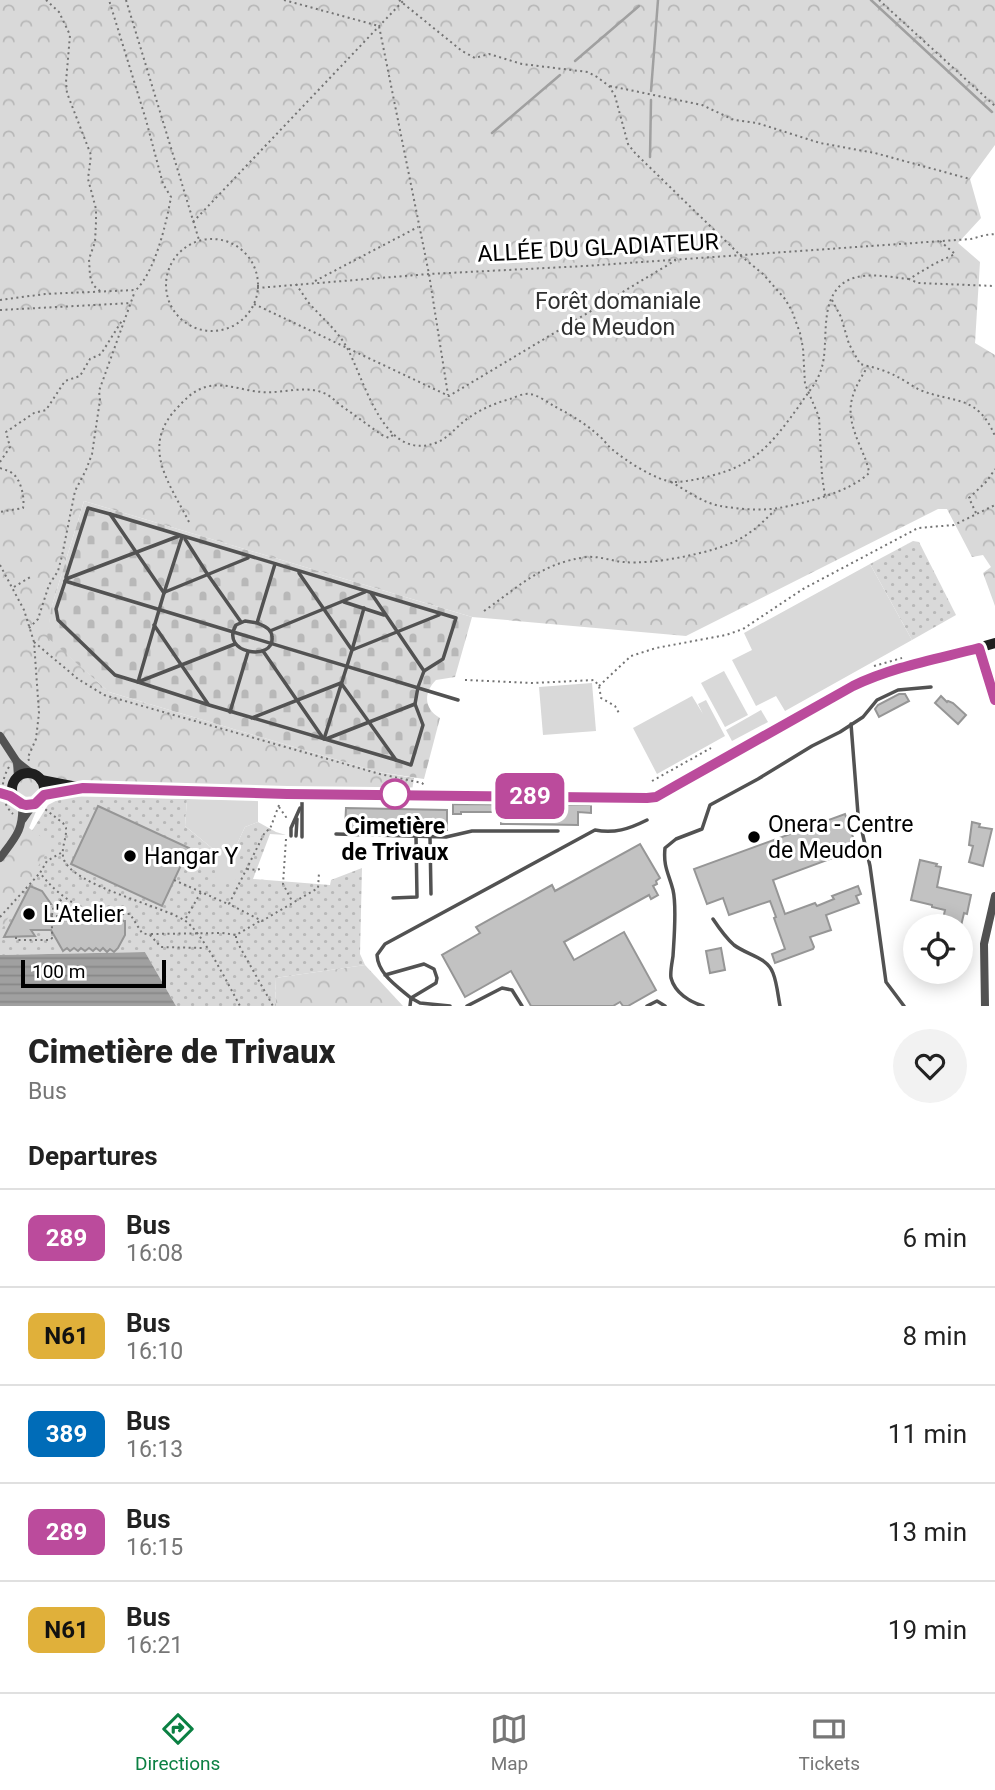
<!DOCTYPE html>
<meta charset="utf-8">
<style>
:root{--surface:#fff;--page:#f2f2f2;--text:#222;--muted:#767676;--line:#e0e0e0;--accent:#0b8043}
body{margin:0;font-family:Roboto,sans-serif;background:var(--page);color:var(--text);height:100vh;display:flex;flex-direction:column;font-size:26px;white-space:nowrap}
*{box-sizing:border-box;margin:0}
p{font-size:23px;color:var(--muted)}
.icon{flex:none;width:38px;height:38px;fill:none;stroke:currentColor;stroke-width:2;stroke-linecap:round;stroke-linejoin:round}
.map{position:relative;height:1006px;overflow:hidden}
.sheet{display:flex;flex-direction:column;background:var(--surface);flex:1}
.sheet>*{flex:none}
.badge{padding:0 14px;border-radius:10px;font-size:24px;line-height:46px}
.tools{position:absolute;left:903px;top:914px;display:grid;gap:14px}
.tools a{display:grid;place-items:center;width:70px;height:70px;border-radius:50%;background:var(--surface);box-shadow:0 4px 18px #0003;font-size:35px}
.scale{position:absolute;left:21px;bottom:18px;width:145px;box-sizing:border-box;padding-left:7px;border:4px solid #000;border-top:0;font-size:19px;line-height:24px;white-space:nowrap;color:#000;-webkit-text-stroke:5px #fff;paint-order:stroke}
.map>.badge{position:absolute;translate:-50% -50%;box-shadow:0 0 0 4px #fff}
h2{padding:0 28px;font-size:26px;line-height:63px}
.round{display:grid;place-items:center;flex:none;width:74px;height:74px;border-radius:37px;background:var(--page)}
.headline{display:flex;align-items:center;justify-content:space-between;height:119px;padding:0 28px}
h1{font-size:33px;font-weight:800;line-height:52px}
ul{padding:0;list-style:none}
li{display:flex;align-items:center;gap:21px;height:98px;padding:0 28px;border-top:2px solid var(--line)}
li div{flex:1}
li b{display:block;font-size:26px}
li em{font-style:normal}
li .badge{min-width:77px;font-weight:700;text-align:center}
.menu{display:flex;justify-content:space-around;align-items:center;height:98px;border-top:2px solid var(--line);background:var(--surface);font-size:19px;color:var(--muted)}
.menu a{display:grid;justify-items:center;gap:4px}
.menu .current{color:var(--accent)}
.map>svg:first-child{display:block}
.grass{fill:url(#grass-dots)}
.forest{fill:url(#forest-crowns)}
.cemetery{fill:url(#cemetery-stones)}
.pitch{fill:#d9d9d9}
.water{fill:url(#water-rules)}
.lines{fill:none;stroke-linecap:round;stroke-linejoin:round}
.stream{stroke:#a0a0a0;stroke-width:2.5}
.building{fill:#c2c2c2;stroke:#969696;stroke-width:2}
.path{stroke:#747474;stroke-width:2;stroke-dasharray:2 3.5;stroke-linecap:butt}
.service{stroke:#525252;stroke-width:3.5}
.minor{stroke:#525252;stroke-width:8}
.secondary{stroke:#1f1f1f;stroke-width:10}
.line-casing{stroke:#fff;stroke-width:16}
.line{stroke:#bb4b9c;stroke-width:10}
.stop-dot{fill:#fff;stroke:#bb4b9c;stroke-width:3.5}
.poi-dot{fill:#000;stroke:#fff;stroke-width:2.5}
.labels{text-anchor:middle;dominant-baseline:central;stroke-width:6;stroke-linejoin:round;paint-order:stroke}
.street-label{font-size:23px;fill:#000;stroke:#fff}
.park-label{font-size:23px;fill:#303030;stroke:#fff}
.poi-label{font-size:23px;fill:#000;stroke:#fff;text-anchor:start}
.stop-label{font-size:23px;font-weight:bold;fill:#000;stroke:#fff}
</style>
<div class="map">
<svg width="995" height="1006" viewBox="0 0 995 1006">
<defs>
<pattern id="grass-dots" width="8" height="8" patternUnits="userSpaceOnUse" patternTransform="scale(1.75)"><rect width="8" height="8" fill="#d9d9d9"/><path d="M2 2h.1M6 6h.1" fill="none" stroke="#b8b8b8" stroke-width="1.8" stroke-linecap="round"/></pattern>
<pattern id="forest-crowns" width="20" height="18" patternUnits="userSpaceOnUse" patternTransform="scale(1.75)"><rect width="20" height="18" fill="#d9d9d9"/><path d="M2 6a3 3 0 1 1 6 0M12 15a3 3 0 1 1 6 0" fill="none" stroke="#b8b8b8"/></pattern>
<pattern id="cemetery-stones" width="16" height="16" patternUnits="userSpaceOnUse" patternTransform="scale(1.75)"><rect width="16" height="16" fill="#d9d9d9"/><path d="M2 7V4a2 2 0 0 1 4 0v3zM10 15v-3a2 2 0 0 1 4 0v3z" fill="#b8b8b8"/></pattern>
<pattern id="water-rules" width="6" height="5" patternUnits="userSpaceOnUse" patternTransform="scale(1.75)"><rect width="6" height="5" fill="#a0a0a0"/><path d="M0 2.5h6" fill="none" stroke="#888"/></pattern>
</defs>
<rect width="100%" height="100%" fill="#fff"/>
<!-- grass -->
<g class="grass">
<path d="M 913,541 L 919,542 L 956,615 L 912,640 L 870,564 Z"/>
<path d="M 65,796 L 187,799 L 185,826 L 213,849 L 237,879 L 237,844 L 245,827 L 258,822 L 276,832 L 286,835 L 270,834 L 253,879 L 330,885 L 331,880 L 362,868 L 360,954 L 365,965 L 275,978 L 276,1006 L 176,1006 L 145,952 L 0,955 L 0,882 L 48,805 Z"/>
</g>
<!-- forest -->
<g class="forest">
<path d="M 0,0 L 995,0 L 995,145 L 970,179 L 981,218 L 958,243 L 980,262 L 975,343 L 995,355 L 995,606 L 983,573 L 991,567 L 983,555 L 972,557 L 947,509 L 938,509 L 686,636 L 472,617 L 84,501 L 51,609 L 48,637 L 109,692 L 378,772 L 414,778 L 412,791 L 180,785 L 137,786 L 56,796 L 37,809 L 29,828 L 51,844 L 0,932 Z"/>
<path d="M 365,965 L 403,1006 L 276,1006 L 275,978 Z"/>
</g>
<!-- cemetery -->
<path class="cemetery" d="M 84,501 L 472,617 L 455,677 L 436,680 C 423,693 424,709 440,718 L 424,779 L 378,772 L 109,692 L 47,637 L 51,609 Z"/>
<!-- pitch -->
<g class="pitch">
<path d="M 870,564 L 912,640 L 785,711 L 776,696 L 756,706 L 732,660 L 752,650 L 744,633 Z"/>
<path d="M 724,671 L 748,715 L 725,727 L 701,683 Z"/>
<path d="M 592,683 L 596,731 L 543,735 L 539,687 Z"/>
<path d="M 692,696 L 703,714 L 698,704 L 706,700 L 725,736 L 657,774 L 633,728 Z"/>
<path d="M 761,710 L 768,722 L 732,741 L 726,730 Z"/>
<path d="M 187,799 L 258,800 L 258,822 L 245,827 L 237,844 L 237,879 L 234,881 L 216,883 L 213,849 L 185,826 Z"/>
</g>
<!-- water -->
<path class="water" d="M 145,952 L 176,1006 L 0,1006 L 0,955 Z"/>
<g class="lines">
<!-- stream -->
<g class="stream">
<path d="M 871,0 L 992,112"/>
<path d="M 575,61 L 639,6"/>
<path d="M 651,91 L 658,0"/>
<path d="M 492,133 L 560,75"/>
<path d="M 650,157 L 651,100"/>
</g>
</g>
<!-- building -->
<g class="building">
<path d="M 899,694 L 905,694 L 909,701 L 879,717 L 875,709 L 878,705 Z"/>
<path d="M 941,696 L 947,702 L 948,701 L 953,703 L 966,715 L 958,724 L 935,703 Z"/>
<path d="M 453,804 L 591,805 L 591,813 L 578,812 L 578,825 L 501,824 L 501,812 L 461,812 L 461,814 L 453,814 Z"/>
<path d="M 98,806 L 189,848 L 162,906 L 71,864 Z"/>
<path d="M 346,808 L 447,810 L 447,830 L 345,829 Z"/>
<path d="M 845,814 L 857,849 L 773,880 L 785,914 L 815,903 L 817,906 L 834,899 L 832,896 L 858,886 L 861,894 L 856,896 L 859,903 L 826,915 L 831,930 L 810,937 L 814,947 L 813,949 L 775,963 L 772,954 L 785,949 L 774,918 L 776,917 L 770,901 L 729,915 L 723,898 L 707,904 L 694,869 Z"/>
<path d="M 972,822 L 980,824 L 979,827 L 992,829 L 983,866 L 969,862 L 973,846 L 969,845 Z"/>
<path d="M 640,844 L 660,878 L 656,881 L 657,884 L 653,886 L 658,895 L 651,899 L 649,895 L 564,942 L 574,960 L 624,932 L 656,990 L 628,1006 L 623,1006 L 620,1002 L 613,1006 L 531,1006 L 511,971 L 465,997 L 442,955 L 480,933 L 476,927 L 552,885 L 555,891 Z"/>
<path d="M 920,860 L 937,864 L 936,866 L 941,867 L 937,887 L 971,895 L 967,914 L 964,913 L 961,926 L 944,926 L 942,924 L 945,910 L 932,907 L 932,905 L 911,900 Z"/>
<path d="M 30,886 L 42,891 L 51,904 L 43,904 L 54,920 L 125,921 L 125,935 L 118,948 L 114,952 L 110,949 L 107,952 L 103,948 L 100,951 L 96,948 L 93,951 L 89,948 L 85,951 L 81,948 L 78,951 L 74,948 L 70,951 L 67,948 L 63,951 L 51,930 L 31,930 L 35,936 L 4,937 Z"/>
<path d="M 721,948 L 725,970 L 710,973 L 706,951 Z"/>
</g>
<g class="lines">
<!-- path -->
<g class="path">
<path d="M 46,0 L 59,12 L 70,35 L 66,82 L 67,93 L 91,155 L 88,179 L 96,209 L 96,222 L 95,242 L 89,259 L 90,276 L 93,285 L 100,291"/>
<path d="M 126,0 L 199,240"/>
<path d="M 284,0 L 379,26 L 429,274 L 448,395"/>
<path d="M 399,0 L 462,51 L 475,58 L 489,54 L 522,64 L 588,72 L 597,77 L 609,86 L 615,96 L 628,144 L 635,153 L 740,255 L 763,274 L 785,299 L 792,311 L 800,333 L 803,348 L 805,384 L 819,417 L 822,476 L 825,496"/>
<path d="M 879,0 L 995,106"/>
<path d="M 610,86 L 702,105 L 734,120 L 757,123 L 820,143 L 875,153 L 970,179"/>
<path d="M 193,222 L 404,0"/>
<circle cx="212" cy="285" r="46"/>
<path d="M 940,241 L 955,254 L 934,264 L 909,279 L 918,283 L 995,286"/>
<path d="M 315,281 L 418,227"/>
<path d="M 296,284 C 300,290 304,296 308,302 C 321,317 336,329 346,346 C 365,379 383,465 438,442 C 447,438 455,429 463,422 C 477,411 492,404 510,399 C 516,397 523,393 530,394 C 538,395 547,402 554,406 C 569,414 585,423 598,435 C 604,439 607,446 613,450 C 626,461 657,481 674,482 C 686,482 698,479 710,476 C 756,465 773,442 799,406 C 806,395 817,383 821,370 C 830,344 818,304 842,284 C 860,270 887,277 909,279"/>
<path d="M 257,288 L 429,274 L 585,266 L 971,239 L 985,235 L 995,234"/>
<path d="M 0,300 L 45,294 L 136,290 C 155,271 166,225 171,197 L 163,184 L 146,120 L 109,0"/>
<path d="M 832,300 L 841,317 L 849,344 L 860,364 C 872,367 885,370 896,376 C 904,380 912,386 920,390 C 955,404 977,394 995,436"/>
<path d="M 254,304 L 449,396 L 676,260"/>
<path d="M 0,310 L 132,303"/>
<path d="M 0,462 L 10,447 L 6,432 L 34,413 L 46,410 L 65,381 L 80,376 L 90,359 L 101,354 L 123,319"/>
<path d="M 0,468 C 4,470 8,470 12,473 C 21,479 25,498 23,508 L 0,512"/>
<path d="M 671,482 C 686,490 703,503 720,506 C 738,509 761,511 779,508 C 805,503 850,492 869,473 C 868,464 864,456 860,446 C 845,411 848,398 868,366"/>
<path d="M 976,513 L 969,498 L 987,481 L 995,469"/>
<path d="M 189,522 C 169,482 139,446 179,406 C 187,397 197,388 210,386 C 226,383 245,391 262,392 C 283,394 306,384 326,394 C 332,397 337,403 343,407 C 356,416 369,426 382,435 L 389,438 L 393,435"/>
<path d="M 0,565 L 24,610 L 34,642 L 39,713 L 36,739 L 28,757 L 29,761"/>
<path d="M 14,587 L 32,576"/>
<path d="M 484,611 C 520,586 541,563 587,557 C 600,556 611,561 624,562 C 652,565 713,553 738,540 C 753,532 764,521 775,510"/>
<path d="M 29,628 L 38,619 L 49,585 L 58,571 L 62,556 L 75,491 L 86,470 L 92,454 L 100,400 L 99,391 L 135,291"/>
<path d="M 34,642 L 78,679 L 104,695 L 380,774 L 422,783 L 425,786"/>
<path d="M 874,666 L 902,658"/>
<path d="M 465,680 L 533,683 L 594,680 L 599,686 L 601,698 L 615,706 L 620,715"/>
<path d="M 599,686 L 631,656 L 656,648 L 726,635 L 743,629 L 803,589 L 918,528 L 954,525 L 995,505"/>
<path d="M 9,767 C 0,781 0,802 13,814"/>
<path d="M 652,781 L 711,748"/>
<path d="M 279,805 L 270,829 L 265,832 L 229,904 L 262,921 L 318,888 L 319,873"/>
<path d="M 41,806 L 63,823 L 66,828 C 67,839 60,849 64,860 C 75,886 159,905 184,920 C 202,931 229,986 240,1006"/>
<path d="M 279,807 L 286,817 L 287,820"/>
<path d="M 286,839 L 283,884 L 292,901"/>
<path d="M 61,853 L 47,861 L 40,873 C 56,893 74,906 98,915"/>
<path d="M 247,869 L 256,870 L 263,868"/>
<path d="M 174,880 L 228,904"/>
<path d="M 52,915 L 53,909 L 62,899"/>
<path d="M 0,917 L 39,874"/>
<path d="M 186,918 L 201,892"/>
<path d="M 151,934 L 222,933 L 236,935 L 260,921"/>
<path d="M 236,936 L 236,940 L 273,1006"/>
<path d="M 16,937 L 16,940 L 50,940 L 52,938 L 52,916 L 88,916 L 126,914 L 130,914 L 142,933 L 150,935 L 161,947 L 204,948"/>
</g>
<!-- service -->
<g class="service">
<path d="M 179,536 L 66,579 L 56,609 L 58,620 L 115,675 L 138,682 L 235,644"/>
<path d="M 185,539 L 208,575 L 241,622"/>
<path d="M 299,573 L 352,650 L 324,739"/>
<path d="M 66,577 L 88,508 L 110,514"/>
<path d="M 65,581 L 458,700"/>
<path d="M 165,592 L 248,558"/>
<path d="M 164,593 L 182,537"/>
<path d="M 344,602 L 384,615"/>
<path d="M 364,608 L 352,650 L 439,615"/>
<path d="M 257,623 L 245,621 L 236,625 C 219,654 275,662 272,637 C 272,629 264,626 257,623 L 275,564"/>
<path d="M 154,625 L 208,704"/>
<path d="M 270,631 L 365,592"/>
<path d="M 263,651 L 323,738"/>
<path d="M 230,712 L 248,652"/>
<path d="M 252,718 L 341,683 L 396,760 L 209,705 L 138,682 L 164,593 L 110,514 L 456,618 L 443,659 L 424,671"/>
<path d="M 851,724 L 858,814 L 870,866 L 886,982 L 904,1006"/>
<path d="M 326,739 L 415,704 L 418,687 L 424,671 L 371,593"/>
<path d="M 396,760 L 411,765 L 423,725 L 415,704"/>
<path d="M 302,797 L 302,837"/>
<path d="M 336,834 L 446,837 L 472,831 L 558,831"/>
<path d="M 291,836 L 291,828 L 300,808"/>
<path d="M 296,836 L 297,819"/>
<path d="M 430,837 L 431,894"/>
<path d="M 393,898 L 417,897 L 416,837"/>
<path d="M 713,919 C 719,928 726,938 734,945 C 747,955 767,957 773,973 C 777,983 778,996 780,1006"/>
<path d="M 385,975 L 424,964 L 434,969 L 437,978 L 436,983 L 411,998 C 397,986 378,974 377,955 L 385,944 L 595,830 C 614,834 629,829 647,820"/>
<path d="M 410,1006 L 411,998 L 420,1003 L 450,1006"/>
<path d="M 467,1006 L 502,988 L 512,990 L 522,1006"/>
<path d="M 647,1006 L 657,1001 L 665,1006"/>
<path d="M 703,1006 C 690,1002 675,993 671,978 C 670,972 672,963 673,956 C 674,938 677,907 673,890 C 669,874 663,867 665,848 L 676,839 L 702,829 L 710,805 L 758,779 L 812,746 L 840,732 L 863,717 L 877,700 L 898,690 L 931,687"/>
</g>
<!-- minor -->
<g class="minor">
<path d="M 979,648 L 995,700"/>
<path d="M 0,736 L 17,762 L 31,773"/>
<path d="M 17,762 L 18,777"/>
<path d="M 23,819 L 30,809 L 31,805"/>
<path d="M 0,858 C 15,838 24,830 22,804"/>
<path d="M 985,1006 L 984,944 L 995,896"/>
</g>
<!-- secondary -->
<g class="secondary">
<circle cx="28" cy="789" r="16"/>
<path d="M 41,780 L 77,787"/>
<path d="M 44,795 L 83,788 L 287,794 L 647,798 L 656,797 L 677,785 L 865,680 L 995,643"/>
</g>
</g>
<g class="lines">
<defs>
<path id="line" d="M 0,793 L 10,796 L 22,804 L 26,805 L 35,804 L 44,795 L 83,788 L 287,794 L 647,798 L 656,797 L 677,785 L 853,686 C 892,667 937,659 979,648 L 995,700"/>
</defs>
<!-- line casing -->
<use href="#line" class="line-casing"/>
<!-- line -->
<use href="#line" class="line"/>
</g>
<!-- markers -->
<circle class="stop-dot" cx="395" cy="794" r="14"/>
<g class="poi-dot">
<circle cx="754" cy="837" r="7"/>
<circle cx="130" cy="856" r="7"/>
<circle cx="29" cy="914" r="7"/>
</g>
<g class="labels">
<!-- street labels -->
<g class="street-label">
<text transform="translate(598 248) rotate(-3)">ALLÉE DU GLADIATEUR</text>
</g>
<!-- park labels -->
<g class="park-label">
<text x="618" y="301">Forêt domaniale<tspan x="618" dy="26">de Meudon</tspan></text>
</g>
<!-- poi labels -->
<g class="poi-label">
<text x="768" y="824">Onera - Centre<tspan x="768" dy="26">de Meudon</tspan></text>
<text x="144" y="856">Hangar Y</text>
<text x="43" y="914">L'Atelier</text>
</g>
<!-- stop labels -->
<g class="stop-label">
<text x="395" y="826">Cimetière<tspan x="395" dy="26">de Trivaux</tspan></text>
</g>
</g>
</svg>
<div class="tools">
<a><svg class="icon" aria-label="locate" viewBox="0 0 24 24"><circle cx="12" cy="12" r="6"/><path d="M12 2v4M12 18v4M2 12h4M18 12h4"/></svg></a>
</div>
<div class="scale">100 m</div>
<b class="badge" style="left:530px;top:796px;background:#bb4b9c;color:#fff">289</b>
</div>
<section class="sheet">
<div class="headline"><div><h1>Cimetière de Trivaux</h1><p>Bus</p></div><a class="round"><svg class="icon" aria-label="heart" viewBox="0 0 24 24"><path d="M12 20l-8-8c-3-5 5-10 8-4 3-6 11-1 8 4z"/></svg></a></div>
<h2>Departures</h2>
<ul>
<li><span class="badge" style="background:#bb4b9c;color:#fff">289</span><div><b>Bus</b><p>16:08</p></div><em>6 min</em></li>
<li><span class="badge" style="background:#e0b03a;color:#111">N61</span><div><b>Bus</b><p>16:10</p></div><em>8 min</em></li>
<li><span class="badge" style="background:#006cb8;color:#fff">389</span><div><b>Bus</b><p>16:13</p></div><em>11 min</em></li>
<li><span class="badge" style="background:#bb4b9c;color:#fff">289</span><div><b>Bus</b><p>16:15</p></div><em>13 min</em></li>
<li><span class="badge" style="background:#e0b03a;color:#111">N61</span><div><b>Bus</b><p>16:21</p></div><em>19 min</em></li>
</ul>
</section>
<nav class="menu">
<a class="current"><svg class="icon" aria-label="directions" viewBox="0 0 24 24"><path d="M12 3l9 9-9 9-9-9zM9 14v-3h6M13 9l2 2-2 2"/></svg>Directions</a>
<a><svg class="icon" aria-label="map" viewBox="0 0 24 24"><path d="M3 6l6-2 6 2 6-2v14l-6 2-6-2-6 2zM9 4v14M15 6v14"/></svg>Map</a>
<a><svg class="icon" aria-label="tickets" viewBox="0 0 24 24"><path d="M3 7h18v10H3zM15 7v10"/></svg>Tickets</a>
</nav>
